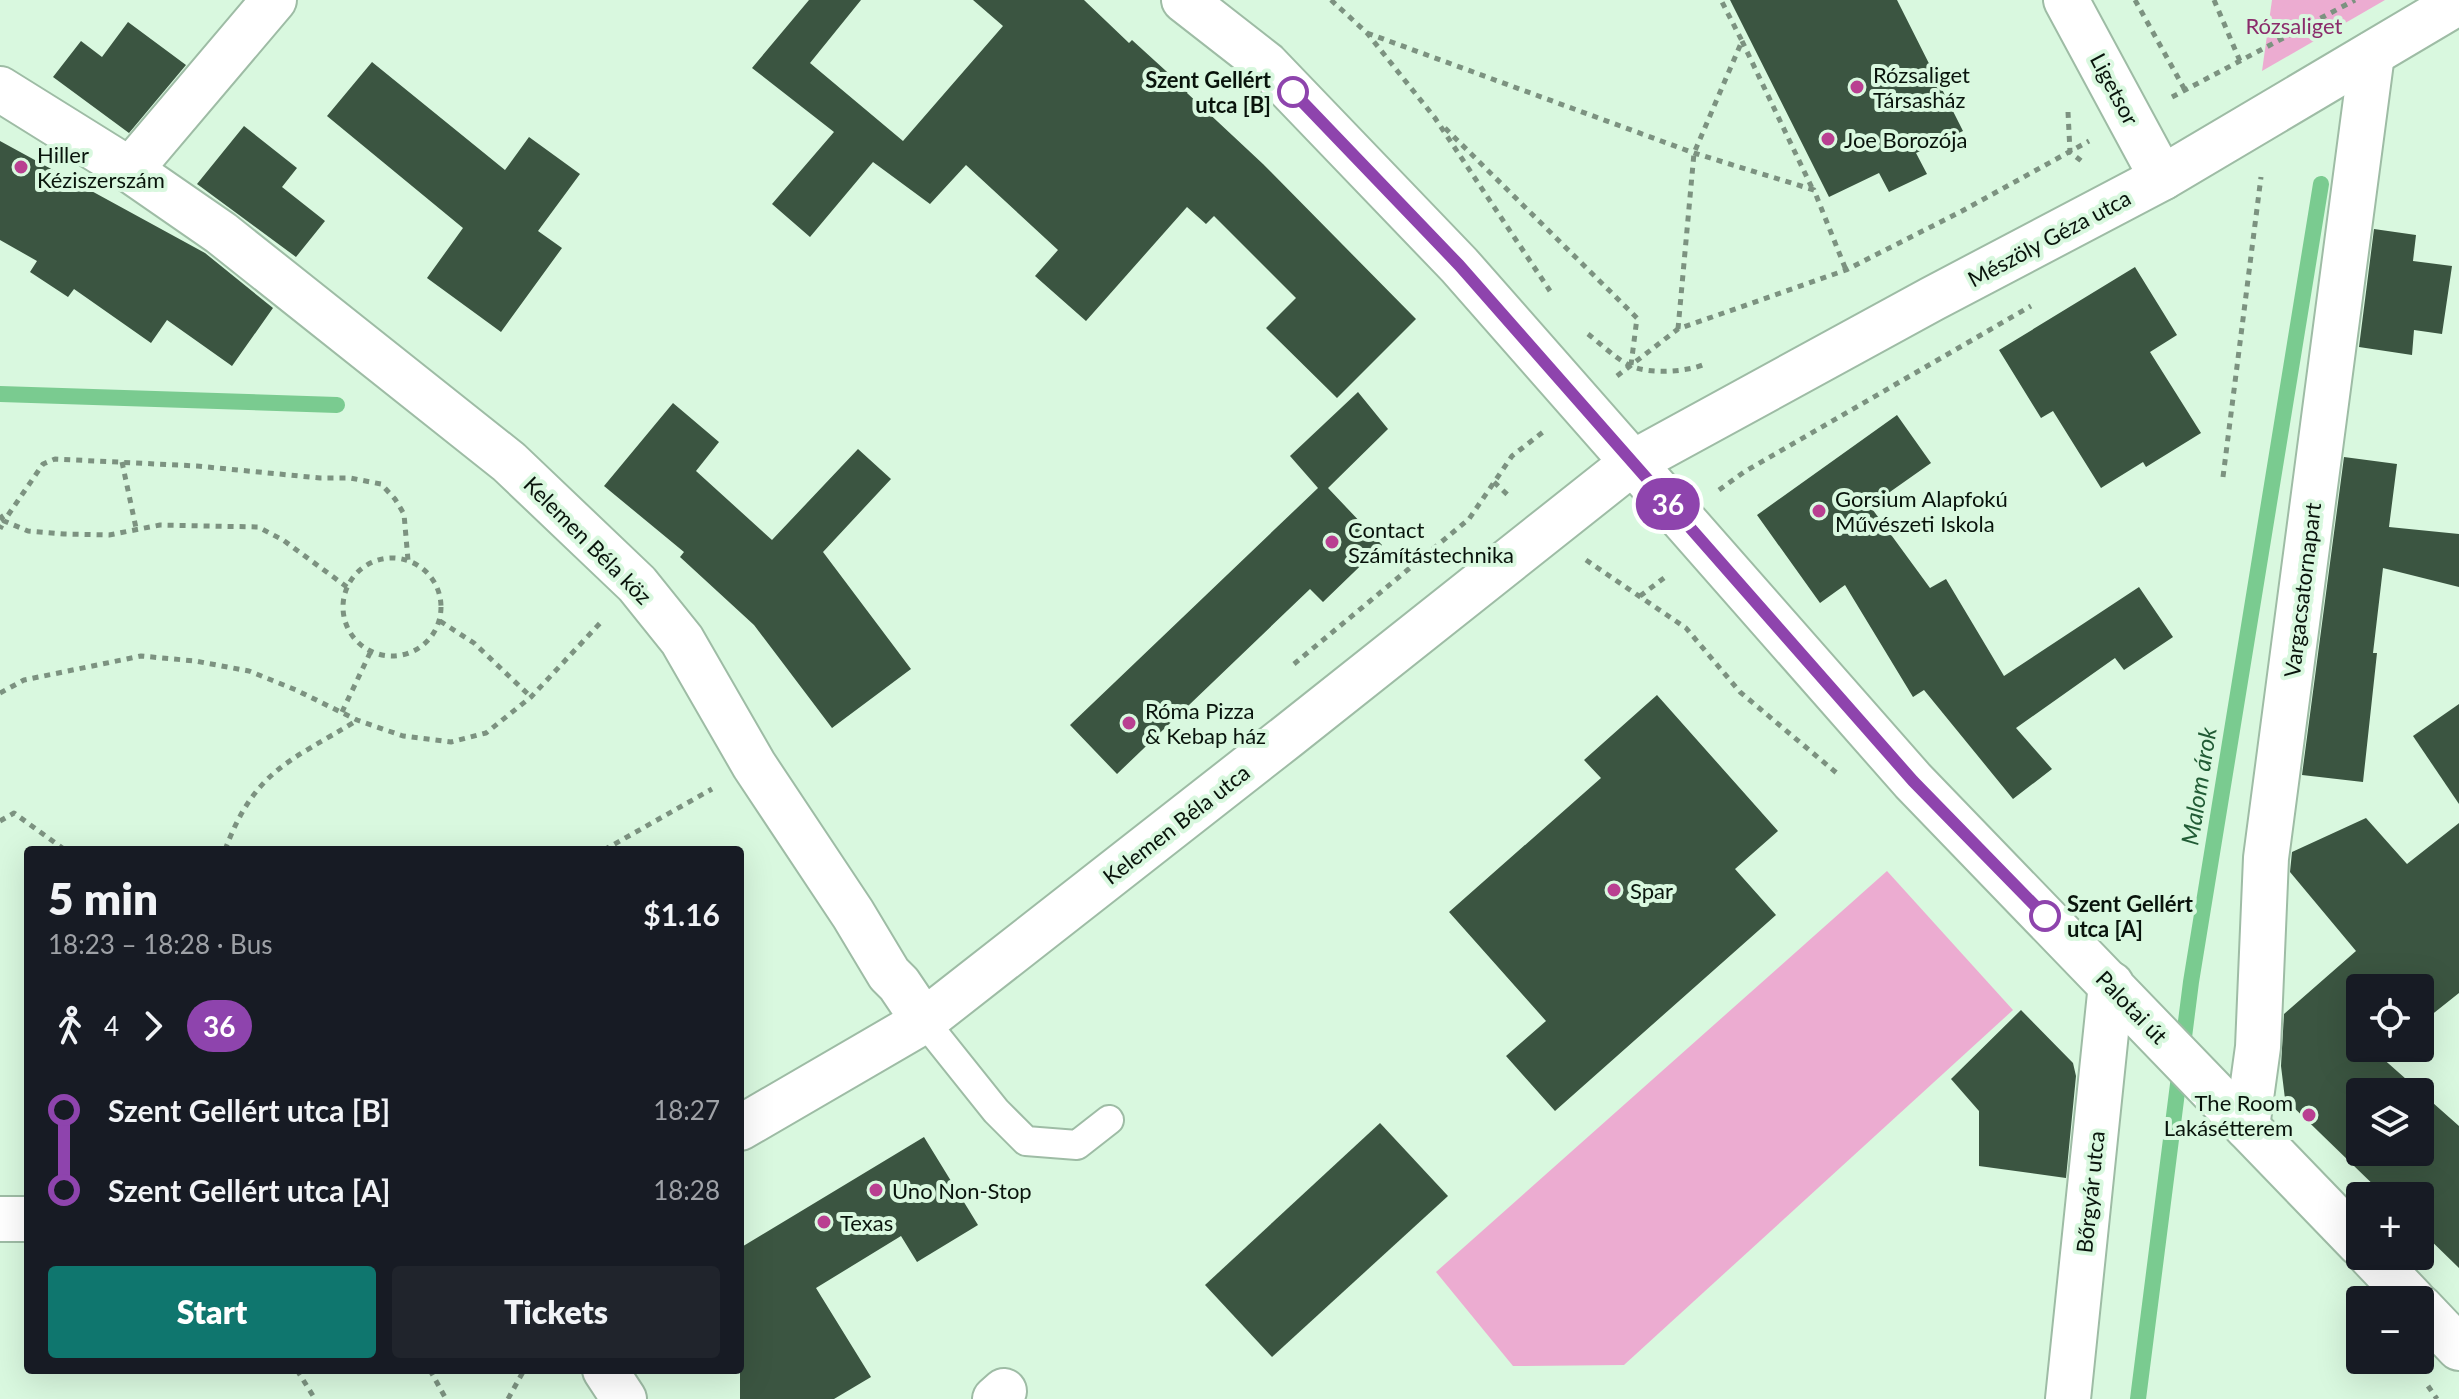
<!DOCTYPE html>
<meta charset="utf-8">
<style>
:root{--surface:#171b24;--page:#20242c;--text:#f1f3f6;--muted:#9ea1a6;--accent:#0f766e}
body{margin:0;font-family:Lato,sans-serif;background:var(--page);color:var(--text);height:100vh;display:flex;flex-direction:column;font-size:30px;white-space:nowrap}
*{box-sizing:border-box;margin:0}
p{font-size:26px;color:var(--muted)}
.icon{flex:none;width:44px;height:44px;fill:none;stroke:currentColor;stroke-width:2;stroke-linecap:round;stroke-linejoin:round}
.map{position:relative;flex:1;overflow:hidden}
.sheet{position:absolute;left:24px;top:846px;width:720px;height:528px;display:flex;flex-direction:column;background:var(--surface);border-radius:8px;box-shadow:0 8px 32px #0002}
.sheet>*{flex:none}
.badge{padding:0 16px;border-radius:26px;font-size:28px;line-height:52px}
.fabs{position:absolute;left:2346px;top:974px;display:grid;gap:16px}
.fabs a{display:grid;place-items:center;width:88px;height:88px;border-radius:8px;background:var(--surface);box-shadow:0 8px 32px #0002;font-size:40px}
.map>.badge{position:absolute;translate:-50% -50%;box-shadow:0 0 0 4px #fff}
.legs{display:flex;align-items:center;gap:12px;height:88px;padding:0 24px;font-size:26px}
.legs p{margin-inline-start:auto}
.overview{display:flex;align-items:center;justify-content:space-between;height:136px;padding:0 24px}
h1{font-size:44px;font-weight:800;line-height:60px}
.primary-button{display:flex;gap:16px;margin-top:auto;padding:16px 24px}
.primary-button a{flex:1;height:92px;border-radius:8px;background:var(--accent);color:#fff;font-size:32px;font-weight:800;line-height:92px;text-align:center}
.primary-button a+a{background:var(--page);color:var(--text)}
ul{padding:0 24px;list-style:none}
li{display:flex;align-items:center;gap:28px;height:80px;font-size:30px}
li i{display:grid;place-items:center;width:12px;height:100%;margin:0 10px;background:currentColor}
li i::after{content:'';width:20px;height:20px;margin:-10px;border:6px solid;border-radius:50%;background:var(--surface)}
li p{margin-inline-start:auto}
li:first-child i{background:linear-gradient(#0000 50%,currentColor 0)}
li:last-child i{background:linear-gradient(currentColor 50%,#0000 0)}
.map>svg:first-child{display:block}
.green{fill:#ecacd1}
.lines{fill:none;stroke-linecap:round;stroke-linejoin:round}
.stream{stroke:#7acb90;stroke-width:16}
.building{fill:#3b5541;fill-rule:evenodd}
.service-casing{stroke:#9ebca5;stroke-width:32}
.minor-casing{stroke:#9ebca5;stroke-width:48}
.secondary-casing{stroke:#9ebca5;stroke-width:48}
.path{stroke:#7c9280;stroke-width:5;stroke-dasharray:6 6;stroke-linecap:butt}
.service{stroke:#fff;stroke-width:28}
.minor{stroke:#fff;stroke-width:44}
.secondary{stroke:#fff;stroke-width:44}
.line-1-casing{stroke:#fff;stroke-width:18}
.line-1{stroke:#8e44ad;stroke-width:12}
.poi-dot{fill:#b93f91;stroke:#d9f8df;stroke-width:3}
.stop-1-dot{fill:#fff;stroke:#8e44ad;stroke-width:4}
.labels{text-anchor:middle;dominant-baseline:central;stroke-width:8;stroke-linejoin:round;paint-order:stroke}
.park-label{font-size:22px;fill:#8a2c6b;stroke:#d9f8df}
.poi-label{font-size:22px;fill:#09140c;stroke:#d9f8df;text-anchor:start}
.stop-label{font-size:22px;font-weight:bold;fill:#09140c;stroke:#d9f8df;text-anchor:end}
.street-label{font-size:22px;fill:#09140c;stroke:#d9f8df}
.water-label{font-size:24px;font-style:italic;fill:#215b35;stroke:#d9f8df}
</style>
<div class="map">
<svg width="2459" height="1399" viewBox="0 0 2459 1399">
<rect width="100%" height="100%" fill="#d9f8df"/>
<!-- green -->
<g class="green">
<path d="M 2272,0 L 2385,0 L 2262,71 Z"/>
<path d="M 1887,871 L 2013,1010 L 1624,1365 L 1513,1366 L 1436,1272 Z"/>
</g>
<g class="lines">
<!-- stream -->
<g class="stream">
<path d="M 0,394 L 337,405"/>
<path d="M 2138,1399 L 2191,982 L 2321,184"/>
</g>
</g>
<!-- building -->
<g class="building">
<path d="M 809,0 L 861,0 L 810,63 L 903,141 L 1003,26 L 973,0 L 1084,0 L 1129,43 L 1132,40 L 1188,91 L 1187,93 L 1263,164 L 1416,319 L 1337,398 L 1266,328 L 1296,298 L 1214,216 L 1206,224 L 1187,207 L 1086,321 L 1035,276 L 1058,250 L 966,165 L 930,204 L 873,162 L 810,237 L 772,204 L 834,132 L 752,68 Z"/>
<path d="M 1730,0 L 1897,0 L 1963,131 L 1916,153 L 1927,174 L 1889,192 L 1879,173 L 1829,197 Z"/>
<path d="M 128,22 L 186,65 L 129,133 L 53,77 L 81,41 L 102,57 Z"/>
<path d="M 372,62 L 505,170 L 529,137 L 580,174 L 538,231 L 562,248 L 501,332 L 427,278 L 463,228 L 327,116 Z"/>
<path d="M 244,126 L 297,168 L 282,187 L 325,221 L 296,257 L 197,184 Z"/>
<path d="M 0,141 L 205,253 L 273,308 L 232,366 L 167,320 L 151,343 L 74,289 L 68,297 L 30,272 L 37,261 L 0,240 Z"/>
<path d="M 2374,229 L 2416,235 L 2413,261 L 2452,266 L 2442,334 L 2414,330 L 2412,355 L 2359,347 Z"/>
<path d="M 2135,267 L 2177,335 L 2150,352 L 2201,433 L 2146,467 L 2143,462 L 2101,488 L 2053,411 L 2041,418 L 1999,350 Z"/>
<path d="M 1358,392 L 1388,429 L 1328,488 L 1382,545 L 1323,602 L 1310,589 L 1117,774 L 1070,725 L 1318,488 L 1290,456 Z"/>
<path d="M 673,403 L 719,442 L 696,471 L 772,540 L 858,449 L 891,479 L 823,552 L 911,669 L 832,728 L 754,625 L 680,557 L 684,552 L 604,486 Z"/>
<path d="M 1897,415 L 1931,463 L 1870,506 L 1930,588 L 1946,579 L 2004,676 L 2139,587 L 2173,637 L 2124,670 L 2115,658 L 2016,728 L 2052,769 L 2013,799 L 1924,690 L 1913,697 L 1845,585 L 1820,603 L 1757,515 Z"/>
<path d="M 2344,457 L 2397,464 L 2389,527 L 2459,534 L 2459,587 L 2383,568 L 2373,653 L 2377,653 L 2363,782 L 2302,775 Z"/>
<path d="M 1657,695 L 1778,831 L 1735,869 L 1776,915 L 1555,1111 L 1506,1056 L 1546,1021 L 1449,912 L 1601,778 L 1584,760 Z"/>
<path d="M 2459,704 L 2459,804 L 2413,736 Z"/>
<path d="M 2366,818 L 2407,864 L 2459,823 L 2459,993 L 2420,1024 L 2420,988 L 2360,988 L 2360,1048 L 2390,1048 L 2380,1056 L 2459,1126 L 2459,1268 L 2420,1230 L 2420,1196 L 2385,1196 L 2285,1099 L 2281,1066 L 2284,1014 L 2356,951 L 2290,872 L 2292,852 ZM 2360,1092 L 2420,1092 L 2420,1152 L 2360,1152 Z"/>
<path d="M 2021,1010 L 2073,1063 L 2076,1076 L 2066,1178 L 1979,1166 L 1979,1111 L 1951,1079 Z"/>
<path d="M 1380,1123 L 1448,1196 L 1272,1357 L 1205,1285 Z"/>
<path d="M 924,1137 L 978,1225 L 917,1262 L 901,1236 L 816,1288 L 871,1377 L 834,1399 L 740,1399 L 740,1248 Z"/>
</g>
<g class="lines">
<defs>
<path id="service" d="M 924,1021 L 996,1111 L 1026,1141 L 1077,1145 L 1109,1120"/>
<g id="minor">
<path d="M 2066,0 L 2162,178"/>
<path d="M 0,89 L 130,170 L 221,233 L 509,462 L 637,584 L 682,640 L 754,765 L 853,914 L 889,974 L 899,984 L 924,1021"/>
<path d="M 130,170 L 274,0"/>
<path d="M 2247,1127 L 2258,1047 L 2266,858 L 2372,54"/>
<path d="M 740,1128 L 924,1021 L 1288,736 L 1632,463 L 1932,299 L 2162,178 L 2459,2"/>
<path d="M 0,1219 L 28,1219"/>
<path d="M 605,1370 L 624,1399"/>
<path d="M 995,1399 L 1004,1391"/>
<path d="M 2068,1399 L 2111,984"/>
</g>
<g id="secondary">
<path d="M 1184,0 L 1266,64 L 1459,265 L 1913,781 L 2360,1244"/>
<path d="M 2371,1256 L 2413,1300"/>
<path d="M 2420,1307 L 2459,1348"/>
</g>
</defs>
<!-- service casing -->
<use href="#service" class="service-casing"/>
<!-- minor casing -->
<use href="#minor" class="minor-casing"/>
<!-- secondary casing -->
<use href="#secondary" class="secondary-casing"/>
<!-- path -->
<g class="path">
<path d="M 1331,0 L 1367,33 L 1435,118 L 1550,291"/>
<path d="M 2135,0 L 2185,90"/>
<path d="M 2214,0 L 2240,61"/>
<path d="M 1367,33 L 1694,153 L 1814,190 L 1846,270"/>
<path d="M 1742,41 L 1813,190"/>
<path d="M 2172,97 L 2355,0"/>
<path d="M 2068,112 L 2070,152 L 2084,163"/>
<path d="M 1445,128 L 1637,318 L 1631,365"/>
<path d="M 1678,329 L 1694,153 L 1742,41 L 1721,0"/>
<path d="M 1588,334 C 1601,344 1615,358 1629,365 C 1648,375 1687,372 1705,364"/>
<path d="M 1617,376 L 1678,329 L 1846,270 L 1962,211 L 2089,141"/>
<path d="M 122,462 L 136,528"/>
<path d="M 2223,477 L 2261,177"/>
<path d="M 1494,482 L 1511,498"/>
<path d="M 1719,490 L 1744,472 L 2031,306"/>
<path d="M 0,515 L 4,521 L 0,529"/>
<circle cx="392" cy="607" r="49"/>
<path d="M 1586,560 L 1686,628 L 1740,692 L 1839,775"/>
<path d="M 347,587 L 283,540 L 258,527 L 160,525 L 109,535 L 64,534 L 28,531 L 4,521 L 43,464 L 55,459 L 197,466 L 320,478 L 350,478 L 381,484 L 395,499 L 404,514 L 408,560"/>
<path d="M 1640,596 L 1668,575"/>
<path d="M 440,621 L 474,643 L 531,697"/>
<path d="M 1294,664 L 1469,519 L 1512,456 L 1543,432"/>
<path d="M 0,693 L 24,680 L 141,656 L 195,661 L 249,671 L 296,690 L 357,720 L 403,736 L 451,742 L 486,733 L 531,697 L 603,620"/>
<path d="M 342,712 L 370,653"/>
<path d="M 0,821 L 14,813 L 65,850"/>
<path d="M 225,850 C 255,770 289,762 356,721"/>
<path d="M 604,850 L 712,789"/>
<path d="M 297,1370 L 315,1399"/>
<path d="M 430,1370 L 446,1399"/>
<path d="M 2428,1386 L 2437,1399"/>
<path d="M 508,1399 L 524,1370"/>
</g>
<!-- service -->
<use href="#service" class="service"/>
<!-- minor -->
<use href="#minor" class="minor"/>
<!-- secondary -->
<use href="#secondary" class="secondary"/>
</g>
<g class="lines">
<defs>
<path id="line-1" d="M 1293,92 L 1459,265 L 1913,781 L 2045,916"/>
</defs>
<!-- line-1 casing -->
<use href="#line-1" class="line-1-casing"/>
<!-- line-1 -->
<use href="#line-1" class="line-1"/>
</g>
<!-- markers -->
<g class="poi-dot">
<circle cx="1857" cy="87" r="8"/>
<circle cx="1828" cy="139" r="8"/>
<circle cx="21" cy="167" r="8"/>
<circle cx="1819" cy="511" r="8"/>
<circle cx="1332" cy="542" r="8"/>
<circle cx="1129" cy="723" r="8"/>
<circle cx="1614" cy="890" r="8"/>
<circle cx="2309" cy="1115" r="8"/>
<circle cx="876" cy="1190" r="8"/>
<circle cx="824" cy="1222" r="8"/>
</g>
<g class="stop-1-dot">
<circle cx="1293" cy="92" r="14"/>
<circle cx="2045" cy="916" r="14"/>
</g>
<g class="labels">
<!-- park labels -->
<g class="park-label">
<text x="2294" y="25">Rózsaliget</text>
</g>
<!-- poi labels -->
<g class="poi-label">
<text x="1873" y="74">Rózsaliget<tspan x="1873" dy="25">Társasház</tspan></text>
<text x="1844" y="139">Joe Borozója</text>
<text x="37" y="154">Hiller<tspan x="37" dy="25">Kéziszerszám</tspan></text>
<text x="1835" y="498">Gorsium Alapfokú<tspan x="1835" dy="25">Művészeti Iskola</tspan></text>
<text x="1348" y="529">Contact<tspan x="1348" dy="25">Számítástechnika</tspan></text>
<text x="1145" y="710">Róma Pizza<tspan x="1145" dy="25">&amp; Kebap ház</tspan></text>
<text x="1630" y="890">Spar</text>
<text x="2293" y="1102" text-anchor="end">The Room<tspan x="2293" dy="25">Lakásétterem</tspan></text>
<text x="892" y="1190">Uno Non-Stop</text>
<text x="840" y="1222">Texas</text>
</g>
<!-- stop labels -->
<g class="stop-label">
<text x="1271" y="79">Szent Gellért<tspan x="1271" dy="25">utca [B]</tspan></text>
<text x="2067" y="903" text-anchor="start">Szent Gellért<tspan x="2067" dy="25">utca [A]</tspan></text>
</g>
<!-- street labels -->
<g class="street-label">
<text transform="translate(2115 89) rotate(62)">Ligetsor</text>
<text transform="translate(2049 238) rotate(-28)">Mészöly Géza utca</text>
<text transform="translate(588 540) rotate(45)">Kelemen Béla köz</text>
<text transform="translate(2302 590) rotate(-83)">Vargacsatornapart</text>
<text transform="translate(1176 824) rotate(-38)">Kelemen Béla utca</text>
<text transform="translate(2132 1007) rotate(46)">Palotai út</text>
<text transform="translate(2090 1192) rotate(-84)">Bőrgyár utca</text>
</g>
<!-- water labels -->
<g class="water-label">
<text transform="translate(2198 786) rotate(-81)">Malom árok</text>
</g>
</g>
</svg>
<div class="fabs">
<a><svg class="icon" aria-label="locate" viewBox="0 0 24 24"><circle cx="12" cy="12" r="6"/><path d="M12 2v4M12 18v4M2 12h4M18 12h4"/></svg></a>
<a><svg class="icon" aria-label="layers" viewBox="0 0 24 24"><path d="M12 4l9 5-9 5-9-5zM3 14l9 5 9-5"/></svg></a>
<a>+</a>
<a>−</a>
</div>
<b class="badge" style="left:1668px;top:504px;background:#8e44ad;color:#fff">36</b>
<section class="sheet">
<div class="overview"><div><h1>5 min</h1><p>18:23 – 18:28 · Bus</p></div><b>$1.16</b></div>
<div class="legs"><svg class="icon" aria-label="walk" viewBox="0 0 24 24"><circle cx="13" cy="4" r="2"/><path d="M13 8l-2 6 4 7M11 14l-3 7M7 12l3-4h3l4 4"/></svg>4<svg class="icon" aria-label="forward" viewBox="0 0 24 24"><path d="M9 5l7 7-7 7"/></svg><b class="badge" style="background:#8e44ad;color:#fff">36</b></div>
<ul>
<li><i style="color:#8e44ad"></i><b>Szent Gellért utca [B]</b><p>18:27</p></li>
<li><i style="color:#8e44ad"></i><b>Szent Gellért utca [A]</b><p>18:28</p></li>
</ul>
<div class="primary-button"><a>Start</a><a>Tickets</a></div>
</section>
</div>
